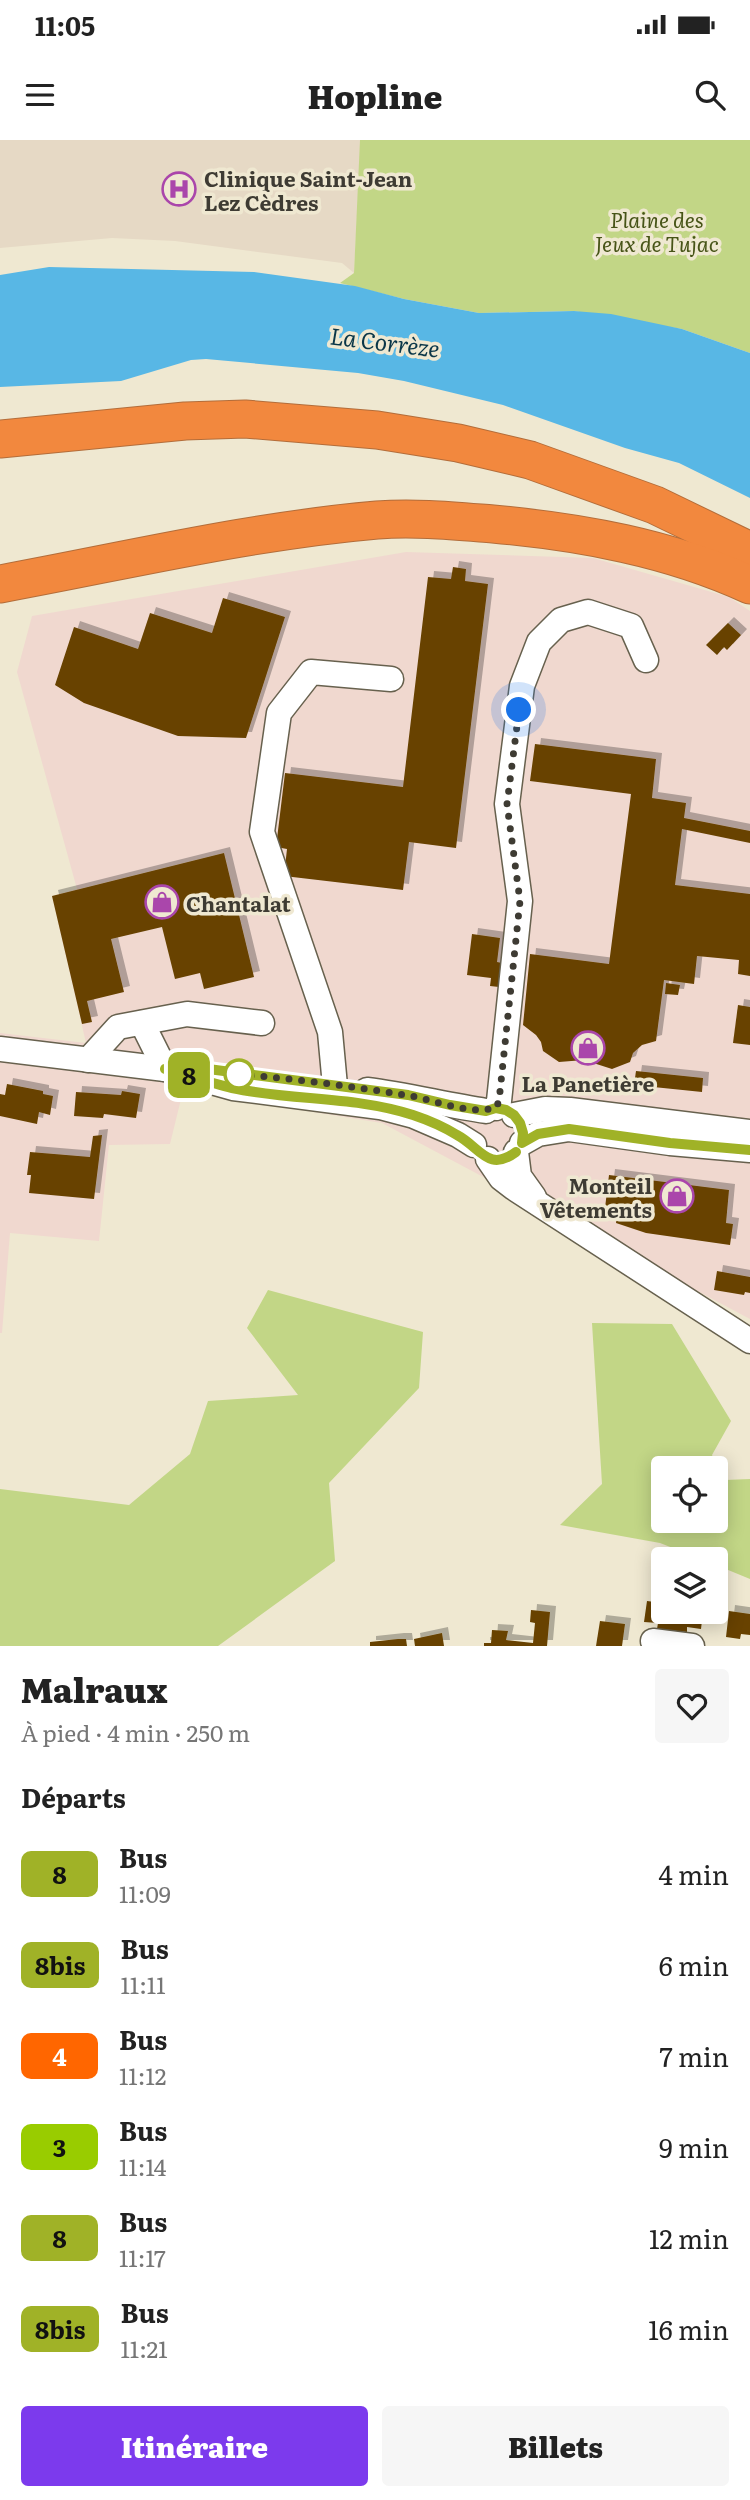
<!DOCTYPE html>
<html lang="fr">
<meta charset="utf-8">
<style>
:root{--surface:#fff;--page:#f6f6f6;--text:#222;--muted:#767676;--accent:#7c3aed}
body{margin:0;font-family:Literata,serif;background:var(--page);color:var(--text);height:100vh;display:flex;flex-direction:column;font-size:26px;white-space:nowrap}
*{box-sizing:border-box;margin:0}
p{font-size:23px;color:var(--muted)}
.icon{flex:none;width:38px;height:38px;fill:none;stroke:currentColor;stroke-width:2;stroke-linecap:round;stroke-linejoin:round}
.map{position:relative;height:1506px;overflow:hidden}
.details{display:flex;flex-direction:column;background:var(--surface);flex:1}
.details>*{flex:none}
.badge{padding:0 14px;border-radius:10px;font-size:24px;line-height:46px}
.buttons{position:absolute;left:651px;top:1316px;display:grid;gap:14px}
.buttons a{display:grid;place-items:center;width:77px;height:77px;border-radius:7px;background:var(--surface);box-shadow:0 4px 18px #0003;font-size:35px}
.you{position:absolute;width:35px;height:35px;margin:-18px;border:5px solid #fff;border-radius:50%;background:#1a73e8;box-shadow:0 0 0 10px #1a73e833}
.map>.badge{position:absolute;translate:-50% -50%;box-shadow:0 0 0 4px #fff}
h2{padding:0 21px;font-size:26px;line-height:63px}
.round{display:grid;place-items:center;flex:none;width:74px;height:74px;border-radius:7px;background:var(--page)}
.headline{display:flex;align-items:center;justify-content:space-between;height:119px;padding:0 21px}
h1{font-size:33px;font-weight:800;line-height:52px}
.button{display:flex;gap:14px;margin-top:auto;padding:14px 21px}
.button a{flex:1;height:80px;border-radius:7px;background:var(--accent);color:#fff;font-size:28px;font-weight:800;line-height:80px;text-align:center}
.button a+a{background:var(--page);color:var(--text)}
ul{padding:0;list-style:none}
li{display:flex;align-items:center;gap:21px;height:91px;padding:0 21px}
li div{flex:1}
li b{display:block;font-size:26px}
li em{font-style:normal}
li .badge{min-width:77px;font-weight:700;text-align:center}
.status{display:flex;justify-content:space-between;align-items:center;height:49px;padding:0 35px;background:var(--surface);direction:ltr}
.status svg{height:19px;fill:currentColor}
header{display:flex;justify-content:space-between;align-items:center;height:91px;padding:0 21px;background:var(--surface);font-size:32px;font-weight:800}
.map>svg:first-child{display:block}
.commercial{fill:#f0d8cf}
.medical{fill:#e6d9c5}
.green{fill:#c2d686;fill-rule:evenodd}
.water{fill:#58b7e5}
.building{fill:#674200;filter:url(#shadow)}
.lines{fill:none;stroke-linecap:round;stroke-linejoin:round}
.minor-casing{stroke:#67614e;stroke-width:27}
.highway-casing{stroke:#b36d3a;stroke-width:39}
.minor{stroke:#fff;stroke-width:24}
.highway{stroke:#f2883e;stroke-width:37}
.line-casing{stroke:#fff;stroke-width:16}
.line{stroke:#a0b227;stroke-width:10}
.walk{stroke:#3e3b33;stroke-width:7;stroke-dasharray:0 12.6}
.stop-dot{fill:#fff;stroke:#a0b227;stroke-width:3.5}
.labels{text-anchor:middle;dominant-baseline:central;stroke-width:7;stroke-linejoin:round;paint-order:stroke}
.poi-label{font-size:21px;font-weight:bold;fill:#3e3b33;stroke:#efe8d1;text-anchor:start}
.park-label{font-size:21px;font-style:italic;fill:#475417;stroke:#efe8d1}
.water-label{font-size:23px;font-style:italic;fill:#0a3648;stroke:#efe8d1}
</style>
<div class="status"><b>11:05</b><svg viewBox="0 0 49 12"><path d="M0 12V9h3v3zM5 12V6h3v6zM10 12V3h3v9zM15 12V0h3v12zM26 1h20v11H26zM47 4h2v5h-2z"/></svg></div>
<header><svg class="icon" aria-label="menu" viewBox="0 0 24 24"><path d="M4 6h16M4 12h16M4 18h16"/></svg>Hopline<svg class="icon" aria-label="search" viewBox="0 0 24 24"><circle cx="10" cy="10" r="6"/><path d="M15 15l6 6"/></svg></header>
<div class="map">
<svg width="750" height="1506" viewBox="0 0 750 1506">
<defs>
<filter id="shadow"><feDropShadow dx="6" dy="-6" stdDeviation="0" flood-color="#0004"/></filter>
</defs>
<rect width="100%" height="100%" fill="#efe8d1"/>
<!-- commercial -->
<path class="commercial" d="M 406,412 L 593,418 L 729,457 L 750,471 L 750,1179 L 382,983 L 183,951 L 170,1004 L 109,1005 L 99,1101 L 10,1093 L 2,1193 L 0,1193 L 0,893 L 86,903 L 52,756 L 77,749 L 17,532 L 32,476 Z"/>
<!-- medical -->
<path class="medical" d="M 0,0 L 361,0 L 354,133 L 342,123 L 175,101 L 112,98 L 0,108 Z"/>
<!-- green -->
<g class="green">
<path d="M 360,0 L 750,0 L 750,213 L 682,189 L 574,171 L 479,173 L 404,159 L 340,143 L 354,133 Z"/>
<path d="M 268,1150 L 423,1192 L 419,1248 L 329,1343 L 335,1421 L 218,1506 L 0,1506 L 0,1349 L 129,1365 L 190,1314 L 208,1261 L 298,1255 L 247,1188 Z"/>
<path d="M 592,1183 L 672,1184 L 731,1281 L 712,1315 L 725,1340 L 750,1339 L 750,1439 L 716,1425 L 716,1419 L 701,1419 L 660,1403 L 560,1385 L 602,1344 ZM 663,1328 L 716,1328 L 716,1381 L 663,1381 Z"/>
</g>
<!-- water -->
<path class="water" d="M 49,127 L 254,132 L 355,146 L 404,159 L 479,173 L 574,171 L 611,174 L 682,189 L 750,213 L 750,358 L 679,323 L 625,308 L 503,265 L 404,241 L 358,233 L 206,219 L 191,220 L 121,241 L 0,247 L 0,135 Z"/>
<!-- building -->
<g class="building">
<path d="M 453,427 L 466,429 L 465,441 L 488,444 L 456,708 L 409,702 L 403,750 L 284,736 L 287,709 L 276,707 L 285,633 L 403,647 L 428,437 L 451,439 Z"/>
<path d="M 223,458 L 285,477 L 246,598 L 178,596 L 84,563 L 55,545 L 74,487 L 138,509 L 150,473 L 212,493 Z"/>
<path d="M 728,483 L 741,495 L 727,510 L 724,507 L 717,515 L 706,505 Z"/>
<path d="M 535,604 L 656,619 L 652,658 L 686,663 L 684,678 L 750,691 L 750,703 L 682,689 L 675,745 L 750,754 L 750,836 L 738,834 L 739,820 L 697,816 L 694,844 L 664,840 L 656,901 L 642,905 L 633,913 L 630,922 L 612,929 L 584,920 L 559,922 L 543,911 L 541,902 L 536,895 L 523,885 L 530,814 L 609,824 L 631,654 L 530,641 Z"/>
<path d="M 224,713 L 254,837 L 204,849 L 200,833 L 175,839 L 162,787 L 111,799 L 124,852 L 87,861 L 92,882 L 82,884 L 52,756 Z"/>
<path d="M 472,794 L 500,798 L 497,822 L 502,823 L 499,847 L 490,846 L 491,838 L 467,835 Z"/>
<path d="M 666,843 L 680,845 L 678,855 L 665,854 Z"/>
<path d="M 738,865 L 750,867 L 750,905 L 733,903 Z"/>
<path d="M 636,931 L 703,938 L 702,952 L 634,945 Z"/>
<path d="M 7,944 L 43,951 L 43,954 L 53,956 L 50,975 L 39,972 L 37,984 L 0,976 L 0,954 L 5,955 Z"/>
<path d="M 122,951 L 140,954 L 136,978 L 104,974 L 103,978 L 74,976 L 76,952 L 121,955 Z"/>
<path d="M 102,995 L 94,1059 L 29,1053 L 31,1035 L 27,1035 L 30,1012 L 90,1017 L 93,996 Z"/>
<path d="M 609,1035 L 729,1050 L 726,1083 L 733,1084 L 730,1105 L 646,1093 L 616,1083 L 618,1070 L 605,1068 Z"/>
<path d="M 717,1131 L 750,1137 L 750,1153 L 745,1152 L 744,1155 L 714,1150 Z"/>
<path d="M 647,1461 L 663,1463 L 663,1472 L 703,1472 L 701,1489 L 687,1487 L 687,1492 L 657,1489 L 658,1483 L 644,1482 Z"/>
<path d="M 531,1470 L 550,1472 L 547,1506 L 484,1506 L 484,1503 L 491,1503 L 492,1490 L 508,1491 L 506,1500 L 533,1503 L 535,1483 L 530,1482 Z"/>
<path d="M 729,1471 L 750,1474 L 750,1495 L 741,1494 L 740,1499 L 726,1497 Z"/>
<path d="M 600,1481 L 625,1484 L 622,1506 L 596,1506 Z"/>
<path d="M 442,1493 L 444,1506 L 415,1506 L 414,1499 Z"/>
<path d="M 398,1499 L 406,1499 L 407,1506 L 370,1506 L 370,1502 Z"/>
</g>
<g class="lines">
<defs>
<g id="minor">
<path d="M 142,883 L 165,929"/>
<path d="M 0,909 L 165,929 L 233,948 L 380,967 L 414,976 L 458,995 L 474,1005"/>
<path d="M 88,920 L 118,887 L 187,874 L 262,883"/>
<path d="M 335,946 L 330,892 L 262,692 L 279,573 L 311,532 L 391,539"/>
<path d="M 367,950 C 407,955 446,965 486,971"/>
<path d="M 496,968 L 499,961 L 520,761 L 507,664 L 522,546 L 539,502 L 561,480 L 588,472 L 631,486 L 646,520"/>
<path d="M 514,975 L 545,969 L 570,970 L 750,992"/>
<path d="M 522,1003 L 538,994 L 569,989 L 670,1003 L 750,1010"/>
<path d="M 516,1012 L 519,1036 L 534,1057"/>
<path d="M 488,1019 L 501,1038 L 514,1048 L 750,1201"/>
<path d="M 653,1501 L 692,1506"/>
</g>
<g id="highway">
<path d="M 0,299 L 185,281 L 245,279 L 377,290 L 458,303 L 530,320 L 655,365 L 750,411"/>
<path d="M 0,444 C 125,421 250,391 377,380 C 415,377 455,381 493,384 C 581,392 670,408 750,445"/>
</g>
</defs>
<!-- minor casing -->
<use href="#minor" class="minor-casing"/>
<!-- highway casing -->
<use href="#highway" class="highway-casing"/>
<!-- minor -->
<use href="#minor" class="minor"/>
<!-- highway -->
<use href="#highway" class="highway"/>
</g>
<g class="lines">
<defs>
<path id="line" d="M 516,1012 C 488,1033 480,1007 457,995 C 444,987 428,980 413,975 C 355,956 292,961 232,948 C 210,943 187,935 165,929 L 193,927 L 408,955 L 450,965 L 486,971 L 496,968 L 506,970 L 514,975 L 520,983 L 523,993 L 522,1003 L 538,994 L 569,989 L 670,1003 L 750,1010"/>
</defs>
<!-- line casing -->
<use href="#line" class="line-casing"/>
<!-- line -->
<use href="#line" class="line"/>
<!-- walk -->
<path class="walk" d="M 239,934 C 294,939 351,946 405,955 C 434,959 466,975 496,968 L 499,961 L 520,761 L 507,664 L 519,570"/>
</g>
<!-- icons -->
<defs>
<symbol id="hospital-ring" viewBox="-11 -11 22 22"><circle r="9.5" fill="#efe8d1" stroke="#aa46ab" stroke-width="1.5"/><path d="M-5-5h3v3.5h4V-5h3V5h-3V1.5h-4V5h-3Z" fill="#aa46ab"/></symbol>
<symbol id="shop-ring" viewBox="-11 -11 22 22"><circle r="9.5" fill="#efe8d1" stroke="#aa46ab" stroke-width="1.5"/><path d="M-5-2.5h2.3a2.7 3.5 0 0 1 5.4 0H5L5.5 6h-11ZM-1.5-2.5h3a1.5 2.3 0 0 0-3 0Z" fill="#aa46ab"/></symbol>
</defs>
<g fill-rule="evenodd">
<use href="#hospital-ring" x="160" y="30" width="38" height="38"/>
<use href="#shop-ring" x="143" y="743" width="38" height="38"/>
<use href="#shop-ring" x="569" y="889" width="38" height="38"/>
<use href="#shop-ring" x="658" y="1037" width="38" height="38"/>
</g>
<!-- markers -->
<circle class="stop-dot" cx="239" cy="934" r="14"/>
<g class="labels">
<!-- poi labels -->
<g class="poi-label">
<text x="204" y="37">Clinique Saint-Jean<tspan x="204" dy="24">Lez Cèdres</tspan></text>
<text x="186" y="762">Chantalat</text>
<text x="588" y="942" text-anchor="middle">La Panetière</text>
<text x="652" y="1044" text-anchor="end">Monteil<tspan x="652" dy="24">Vêtements</tspan></text>
</g>
<!-- park labels -->
<g class="park-label">
<text x="657" y="78">Plaine des<tspan x="657" dy="24">Jeux de Tujac</tspan></text>
</g>
<!-- water labels -->
<g class="water-label">
<text transform="translate(385 201) rotate(7)">La Corrèze</text>
</g>
</g>
</svg>
<div class="buttons">
<a><svg class="icon" aria-label="locate" viewBox="0 0 24 24"><circle cx="12" cy="12" r="6"/><path d="M12 2v4M12 18v4M2 12h4M18 12h4"/></svg></a>
<a><svg class="icon" aria-label="layers" viewBox="0 0 24 24"><path d="M12 4l9 5-9 5-9-5zM3 14l9 5 9-5"/></svg></a>
</div>
<div class="you" style="left:519px;top:570px"></div>
<b class="badge" style="left:189px;top:935px;background:#a0b227;color:#111">8</b>
</div>
<section class="details">
<div class="headline"><div><h1>Malraux</h1><p>À pied · 4 min · 250 m</p></div><a class="round"><svg class="icon" aria-label="heart" viewBox="0 0 24 24"><path d="M12 20l-8-8c-3-5 5-10 8-4 3-6 11-1 8 4z"/></svg></a></div>
<h2>Départs</h2>
<ul>
<li><span class="badge" style="background:#a0b227;color:#111">8</span><div><b>Bus</b><p>11:09</p></div><em>4 min</em></li>
<li><span class="badge" style="background:#a0b227;color:#111">8bis</span><div><b>Bus</b><p>11:11</p></div><em>6 min</em></li>
<li><span class="badge" style="background:#f60;color:#fff">4</span><div><b>Bus</b><p>11:12</p></div><em>7 min</em></li>
<li><span class="badge" style="background:#9c0;color:#111">3</span><div><b>Bus</b><p>11:14</p></div><em>9 min</em></li>
<li><span class="badge" style="background:#a0b227;color:#111">8</span><div><b>Bus</b><p>11:17</p></div><em>12 min</em></li>
<li><span class="badge" style="background:#a0b227;color:#111">8bis</span><div><b>Bus</b><p>11:21</p></div><em>16 min</em></li>
</ul>
<div class="button"><a>Itinéraire</a><a>Billets</a></div>
</section>
